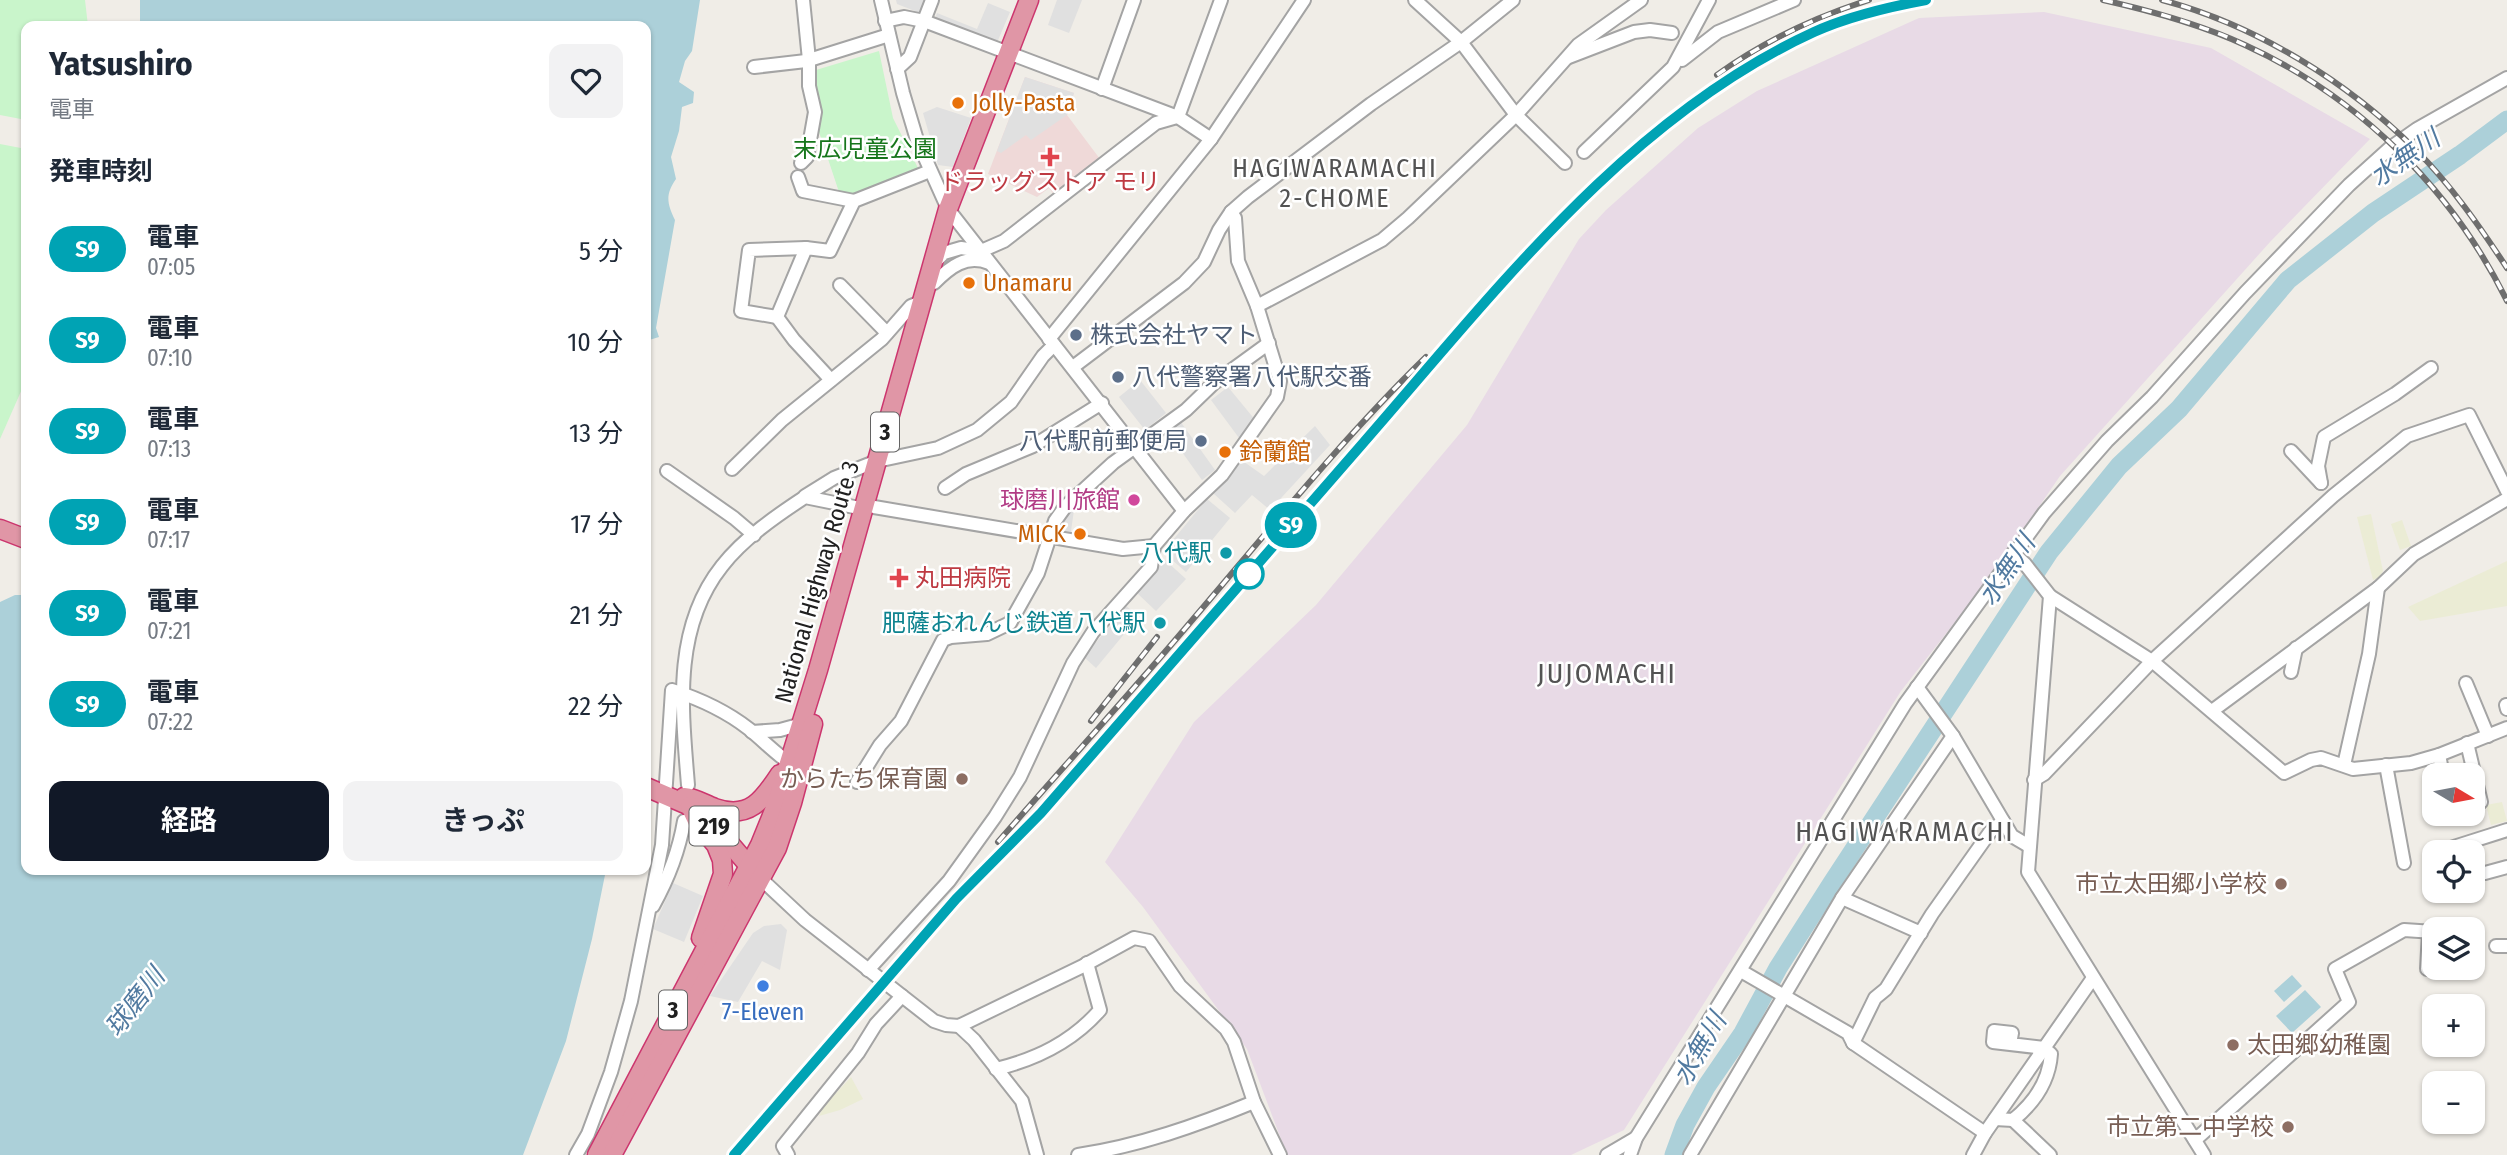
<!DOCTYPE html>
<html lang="ja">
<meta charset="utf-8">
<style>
:root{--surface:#fff;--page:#f2f2f3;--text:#1f2937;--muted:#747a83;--accent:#111827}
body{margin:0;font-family:"Fira Sans Condensed","Noto Sans JP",sans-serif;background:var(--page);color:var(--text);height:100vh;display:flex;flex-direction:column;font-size:26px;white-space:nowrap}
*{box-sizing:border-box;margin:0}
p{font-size:23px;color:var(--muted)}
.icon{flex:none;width:38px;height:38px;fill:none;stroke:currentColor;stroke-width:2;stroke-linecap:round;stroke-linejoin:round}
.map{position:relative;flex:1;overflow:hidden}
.drawer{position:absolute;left:21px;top:21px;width:630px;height:854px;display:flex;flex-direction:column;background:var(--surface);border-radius:14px;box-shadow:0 2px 5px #0004}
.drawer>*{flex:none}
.badge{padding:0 14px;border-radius:23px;font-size:24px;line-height:46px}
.needle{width:46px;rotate:100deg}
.fabs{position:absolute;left:2422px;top:763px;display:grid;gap:14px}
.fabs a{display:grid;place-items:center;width:63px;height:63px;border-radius:14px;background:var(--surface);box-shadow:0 2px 5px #0004;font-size:35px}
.map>.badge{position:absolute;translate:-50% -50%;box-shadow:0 0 0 4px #fff}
h2{padding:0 28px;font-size:26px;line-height:63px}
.round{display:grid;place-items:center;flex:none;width:74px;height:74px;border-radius:14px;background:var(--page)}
.headline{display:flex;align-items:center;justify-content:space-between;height:119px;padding:0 28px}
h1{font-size:33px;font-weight:700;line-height:52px}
.primary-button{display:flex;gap:14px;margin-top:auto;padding:14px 28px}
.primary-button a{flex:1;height:80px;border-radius:14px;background:var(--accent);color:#fff;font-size:28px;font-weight:700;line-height:80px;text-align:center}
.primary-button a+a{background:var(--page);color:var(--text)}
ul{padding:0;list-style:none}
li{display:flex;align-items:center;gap:21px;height:91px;padding:0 28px}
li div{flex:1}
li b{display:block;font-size:26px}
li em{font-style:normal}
li .badge{min-width:77px;font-weight:700;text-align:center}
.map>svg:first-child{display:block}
.commercial{fill:#efd9d8}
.industrial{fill:#e8dae6}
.farmland{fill:#ebecd5}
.park{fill:#c9f5cb}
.parking{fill:#e0e0e0}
.water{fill:#acd0d9}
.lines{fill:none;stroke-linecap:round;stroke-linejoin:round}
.river{stroke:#acd0d9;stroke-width:19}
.minor-casing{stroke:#a4a4a4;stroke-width:16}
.highway-casing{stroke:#cc366e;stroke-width:21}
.minor{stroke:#fff;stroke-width:12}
.highway{stroke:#e096a6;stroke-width:18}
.rail-casing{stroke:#6e6e6e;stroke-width:6}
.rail{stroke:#fff;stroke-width:3.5;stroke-dasharray:10;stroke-linecap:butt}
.line-casing{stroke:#fff;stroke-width:16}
.line{stroke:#00a3b4;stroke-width:10}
.food-dot{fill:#e8710a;stroke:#fff;stroke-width:2.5}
.health-dot{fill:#e0444e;stroke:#fff;stroke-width:2.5}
.service-dot{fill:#5c6f8a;stroke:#fff;stroke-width:2.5}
.hotel-dot{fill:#d1479c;stroke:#fff;stroke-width:2.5}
.culture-dot{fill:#0f9aa8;stroke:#fff;stroke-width:2.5}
.stop-dot{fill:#fff;stroke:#00a3b4;stroke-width:3.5}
.education-dot{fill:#8d6e63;stroke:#fff;stroke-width:2.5}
.shop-dot{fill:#3f7fe0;stroke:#fff;stroke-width:2.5}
.labels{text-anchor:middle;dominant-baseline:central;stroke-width:5;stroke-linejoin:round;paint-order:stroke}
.shield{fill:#fff;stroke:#636363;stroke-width:2}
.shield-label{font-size:23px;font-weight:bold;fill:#202020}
.food-label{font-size:24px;fill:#c56008;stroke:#fff;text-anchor:start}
.park-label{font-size:24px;fill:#16761b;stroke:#fff}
.health-label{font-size:24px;fill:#be3a42;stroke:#fff}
.service-label{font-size:24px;fill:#4e5e75;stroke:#fff;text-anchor:start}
.hotel-label{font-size:24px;fill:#b23c85;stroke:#fff;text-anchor:end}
.culture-label{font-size:24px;fill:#0d838f;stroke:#fff;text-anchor:end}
.street-label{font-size:24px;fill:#202020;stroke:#fff}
.education-label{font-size:24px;fill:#785e54;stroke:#fff;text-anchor:end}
.shop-label{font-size:24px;fill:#366cbe;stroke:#fff}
.water-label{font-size:26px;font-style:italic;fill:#517aa0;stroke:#fff}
.neighbourhood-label{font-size:26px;letter-spacing:2px;fill:#535353;stroke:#fff}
.quarter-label{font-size:28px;letter-spacing:2px;fill:#535353;stroke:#fff}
</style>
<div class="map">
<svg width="2507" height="1155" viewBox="0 0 2507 1155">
<rect width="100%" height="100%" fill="#f0ede7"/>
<!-- commercial -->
<path class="commercial" d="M 1025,77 L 1074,93 L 1067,115 L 1100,159 L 1054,195 L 1049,188 L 1037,197 L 988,174 Z"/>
<!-- industrial -->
<path class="industrial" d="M 2044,12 L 2211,48 L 2370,139 L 2270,242 L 2060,476 L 1992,575 L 1901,691 L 1624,1130 L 1571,1155 L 1287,1155 L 1247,1049 L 1143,907 L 1105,862 L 1194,722 L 1316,605 L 1467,425 L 1579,239 L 1606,210 L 1698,128 L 1757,91 L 1919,18 Z"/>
<!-- farmland -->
<g class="farmland">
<path d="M 2371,514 L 2383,571 L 2380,577 L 2373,580 L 2357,517 Z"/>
<path d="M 2402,520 L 2411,546 L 2400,550 L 2391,524 Z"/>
<path d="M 2507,561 L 2507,606 L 2420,621 L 2408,607 Z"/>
<path d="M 2502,802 L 2507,821 L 2491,825 L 2486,805 Z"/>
<path d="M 851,1077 L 863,1099 L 840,1110 L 819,1116 L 824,1106 Z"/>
</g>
<!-- park -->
<g class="park">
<path d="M 0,0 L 85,0 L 88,26 L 26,26 L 26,120 L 0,115 Z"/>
<path d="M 879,51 L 893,118 L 920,172 L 856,197 L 840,195 L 819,132 L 816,92 L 816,70 Z"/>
<path d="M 0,144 L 26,149 L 26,380 L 0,439 Z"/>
</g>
<!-- parking -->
<g class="parking">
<path d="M 896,0 L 928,0 L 923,12 L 920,13 L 897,4 Z"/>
<path d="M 1057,0 L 1082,0 L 1069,33 L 1048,25 Z"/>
<path d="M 988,3 L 1010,12 L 996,45 L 935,19 L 937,13 L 977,29 Z"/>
<path d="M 1025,77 L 1074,93 L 1067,115 L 1031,140 L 1026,135 L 1001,153 L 997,151 Z"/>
<path d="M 937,107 L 971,118 L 953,167 L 938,165 L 923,113 Z"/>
<path d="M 1140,380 L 1166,413 L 1145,430 L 1119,397 Z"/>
<path d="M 1228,387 L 1256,421 L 1242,442 L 1211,400 Z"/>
<path d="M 1180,421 L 1215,470 L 1202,480 L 1167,431 Z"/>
<path d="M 1315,426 L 1330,445 L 1270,510 L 1252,495 L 1235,513 L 1214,494 L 1240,459 L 1264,476 Z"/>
<path d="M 1207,499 L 1230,518 L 1186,572 L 1163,552 Z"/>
<path d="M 1069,510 L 1074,510 L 1070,538 L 1054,534 Z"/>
<path d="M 1165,560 L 1186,579 L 1156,611 L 1136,592 Z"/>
<path d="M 1126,606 L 1139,616 L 1096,668 L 1084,657 Z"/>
<path d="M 673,883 L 703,896 L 684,942 L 653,929 Z"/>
<path d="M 781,924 L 787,930 L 780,970 L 762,961 L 738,1002 L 710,996 L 753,933 L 764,926 Z"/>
</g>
<!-- water -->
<g class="water">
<path d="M 140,0 L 700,0 L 692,51 L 685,61 L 679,82 L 694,92 L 693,103 L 682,107 L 679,131 L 671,157 L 676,179 C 665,195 667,203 675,220 L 656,328 L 659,337 L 646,341 L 646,26 L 140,26 Z"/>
<path d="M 15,595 L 26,595 L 26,870 L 606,870 L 592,939 L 566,1041 L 523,1155 L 0,1155 L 0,602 Z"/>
<path d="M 2292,975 L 2302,986 L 2284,1002 L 2274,991 Z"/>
<path d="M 2305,990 L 2321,1007 L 2292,1033 L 2276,1016 Z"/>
</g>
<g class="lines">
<!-- river -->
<path class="river" d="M 1674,1155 L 1685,1125 L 1706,1087 L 1743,1033 L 1778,968 L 1832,883 L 2049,552 L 2119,466 L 2179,409 L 2288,280 L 2373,213 L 2460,155 L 2507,120"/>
<defs>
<g id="minor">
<path d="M 881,0 L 903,93 L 917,140 L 948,209 L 1184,511"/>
<path d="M 1415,0 L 1461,42 L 1516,115 L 1565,163"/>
<path d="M 885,21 L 904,17 L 924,21 L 1178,117 L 1211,139"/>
<path d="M 1569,57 L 1634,32 L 1650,30 L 1672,33"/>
<path d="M 1682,60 L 1718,32 L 1794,0"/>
<path d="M 754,67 L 806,61 L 889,35"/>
<path d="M 897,69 L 910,57 L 932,0"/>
<path d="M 1102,89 L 1134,0"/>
<path d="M 1178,117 L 1221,0"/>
<path d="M 1584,152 L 1673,67 L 1709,0"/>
<path d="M 801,163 L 807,157 L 815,112 L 809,86 L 809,60 L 803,0"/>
<path d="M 798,177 L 803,191 L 854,201"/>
<path d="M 933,264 L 944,253 L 961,248 L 981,251 L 1004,241 L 1156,123 L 1177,117"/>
<path d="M 934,283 C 950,267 966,254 989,263"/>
<path d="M 840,285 L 887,333"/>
<path d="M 1257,306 L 1382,240 L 1408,218 L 1516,115 L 1578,45 L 1641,0"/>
<path d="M 777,317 L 741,311 L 749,250 L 806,248"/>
<path d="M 1049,339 L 1211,139 L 1304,0"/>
<path d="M 1073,367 L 1184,283 L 1204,262 L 1219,230 L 1231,212 L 1248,197 L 1371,104 L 1461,42 L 1513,0"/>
<path d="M 831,380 L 794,340 L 777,317 L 806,248 L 830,251 L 854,201 L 930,171"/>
<path d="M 2291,451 L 2321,483"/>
<path d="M 732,469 L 782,420 L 882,339 L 911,306 L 921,302"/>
<path d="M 667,471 L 734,518 L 754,535"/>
<path d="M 2321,483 L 2318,466 L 2324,437 L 2395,394 L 2431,368"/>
<path d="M 945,488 L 966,474 L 1033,446 L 1102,403"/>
<path d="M 805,496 L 834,478 L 877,461 L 938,448 L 977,430 L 1011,402 L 1043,356 L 1054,345"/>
<path d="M 874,507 L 1123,549 L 1154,546"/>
<path d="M 2013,553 L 2025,564 L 2050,596 L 2028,872 L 2204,1155"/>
<path d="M 2050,596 L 2152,661 L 2284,773 L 2311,760 L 2321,758 L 2353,769 L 2411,763 L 2439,755 L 2507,728"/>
<path d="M 2291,672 L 2296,648"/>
<path d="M 2466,683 L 2488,736"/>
<path d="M 1917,687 L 1953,736 L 2012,836 L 2029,846"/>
<path d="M 2506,705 L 2507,709"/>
<path d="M 2212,711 L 2378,588 L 2414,554 L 2507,499"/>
<path d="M 752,732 L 780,730 L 802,724"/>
<path d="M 2467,743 L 2481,802"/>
<path d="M 2439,755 L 2443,775"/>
<path d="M 2344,765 L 2369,654 L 2378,588"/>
<path d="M 2386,765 L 2404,863"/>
<path d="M 2034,780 L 2044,774 L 2152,661 L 2333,496 L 2407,436 L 2469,415 L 2507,491"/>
<path d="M 857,782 L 880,745 L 901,721 L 943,640 L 951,637 L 987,634 L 1010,623 L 1038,573 L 1055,521 L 1065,507 L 1113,463 L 1186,410 L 1214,383 L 1269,343"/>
<path d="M 688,785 C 682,710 672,629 722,566 C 744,538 776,516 805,497 L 864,509"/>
<path d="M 2441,851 L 2507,830"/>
<path d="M 2485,873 L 2507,867"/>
<path d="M 760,878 L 805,920 L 934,1021 L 946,1025 L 959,1026 L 1081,967 L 1134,938 L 1149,941 L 1180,986 L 1226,1029 L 1234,1042 L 1254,1102 L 1280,1155"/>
<path d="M 1842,898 L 1921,933"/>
<path d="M 653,906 C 668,879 679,851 684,821"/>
<path d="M 2429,932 L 2427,969 L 2444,970"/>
<path d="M 2473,933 L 2473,934"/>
<path d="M 2496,946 L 2507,946"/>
<path d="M 868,970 L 949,881 L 995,817 L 1020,777 L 1073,663 L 1093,632 L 1151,567 L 1154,546 L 1184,511 L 1222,475 L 1277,397 L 1280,381 L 1257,306 L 1238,261 L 1235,218 L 1231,212"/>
<path d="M 1741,971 L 1848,1033 L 1853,1043 L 1985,1133"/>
<path d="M 959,1026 L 974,1040 L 1022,1101 L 1037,1155"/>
<path d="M 1853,1043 L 1875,998 L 1886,989 L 1932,914 L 1990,832 L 2003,821"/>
<path d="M 996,1069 C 1037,1059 1072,1042 1100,1010 L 1087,963"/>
<path d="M 1995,1119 L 2013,1120 C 2034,1103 2049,1082 2051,1054 L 2044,1048 L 1993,1042 L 1994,1031 L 2012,1033 L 2010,1044"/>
<path d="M 2013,1120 L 2050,1155"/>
<path d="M 2195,1140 L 2349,1002 L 2335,969 L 2404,930 L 2434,932"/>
<path d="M 576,1155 L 588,1134 L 611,1072 L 631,1001 L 662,845 L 672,690 C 700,699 726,711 749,729 C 765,742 778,756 795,767"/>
<path d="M 788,1155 L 783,1146 L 858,1053 L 876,1024 L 902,996"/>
<path d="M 1078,1155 C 1139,1146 1198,1125 1254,1102"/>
<path d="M 1607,1155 L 1636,1138"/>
<path d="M 1630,1155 L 1636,1138 L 1905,704 L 2044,513 L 2107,441 L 2152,397 L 2245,293 L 2349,185 L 2390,148 L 2417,129 L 2507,78"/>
<path d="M 1690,1155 L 1842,898 L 1953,736"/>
<path d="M 1973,1155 L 1985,1133 L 2093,978"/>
</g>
<g id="highway">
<path d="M 0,529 L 26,539"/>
<path d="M 646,787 L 690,806 L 714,825 L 755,873"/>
<path d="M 684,797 C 696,798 704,804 715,808 C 749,820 763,800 780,774"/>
<path d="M 690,806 L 698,823 L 716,845 L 722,860 L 723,874 L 701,938"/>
<path d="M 597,1155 L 760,845 L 775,808 L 818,670 L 948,209 L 1029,0"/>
<path d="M 612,1155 L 777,848 L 792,803 L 813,724"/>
</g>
</defs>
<!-- minor casing -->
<use href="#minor" class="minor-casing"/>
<!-- highway casing -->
<use href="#highway" class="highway-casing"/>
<!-- minor -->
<use href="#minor" class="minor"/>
<!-- highway -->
<use href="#highway" class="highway"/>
<defs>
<g id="rail">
<path d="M 2103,0 C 2152,11 2200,24 2245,45 C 2359,97 2452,189 2507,301"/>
<path d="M 2162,0 C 2256,25 2348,82 2416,150 C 2451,185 2480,227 2507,268"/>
<path d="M 1717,75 C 1763,42 1815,17 1869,0"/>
<path d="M 1091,721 L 1157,637"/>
<path d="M 998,842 C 1063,767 1130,694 1194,618 C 1269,530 1343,438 1426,357"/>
<path d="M 734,1155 L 956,899 L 1041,812 C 1145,694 1248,575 1352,456 C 1486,302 1623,120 1814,32 C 1849,16 1887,7 1925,0"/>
</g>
</defs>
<!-- rail casing -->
<use href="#rail" class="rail-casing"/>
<!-- rail -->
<use href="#rail" class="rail"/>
</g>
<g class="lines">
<defs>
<path id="line" d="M 734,1155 L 956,899 L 1041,813 C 1149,689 1256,565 1364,442 C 1495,292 1628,117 1814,32 C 1849,16 1888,7 1926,0"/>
</defs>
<!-- line casing -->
<use href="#line" class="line-casing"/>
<!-- line -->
<use href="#line" class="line"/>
</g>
<!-- markers -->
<g class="food-dot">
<circle cx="958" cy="103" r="7"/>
<circle cx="969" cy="283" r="7"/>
<circle cx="1225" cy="452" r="7"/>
<circle cx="1080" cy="534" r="7"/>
</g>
<g class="health-dot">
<path d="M1046.5 146.5h7v7h7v7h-7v7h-7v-7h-7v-7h7z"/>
<path d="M895.5 567.5h7v7h7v7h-7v7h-7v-7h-7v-7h7z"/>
</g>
<g class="service-dot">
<circle cx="1076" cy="335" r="7"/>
<circle cx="1118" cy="377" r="7"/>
<circle cx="1201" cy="441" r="7"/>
</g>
<circle class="hotel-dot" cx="1134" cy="500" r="7"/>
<g class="culture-dot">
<circle cx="1226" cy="553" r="7"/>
<circle cx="1160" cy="623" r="7"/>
</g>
<circle class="stop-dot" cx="1249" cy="574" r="14"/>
<g class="education-dot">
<circle cx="962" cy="779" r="7"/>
<circle cx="2281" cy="884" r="7"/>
<circle cx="2233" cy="1045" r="7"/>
<circle cx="2288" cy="1127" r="7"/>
</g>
<circle class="shop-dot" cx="763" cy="986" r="7"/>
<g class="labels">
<!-- shield labels -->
<g class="shield">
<rect x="871" y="412.5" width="28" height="39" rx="5"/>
<rect x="689.5" y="806.5" width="49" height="39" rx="5"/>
<rect x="659" y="990.5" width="28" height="39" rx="5"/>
</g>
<g class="shield-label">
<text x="885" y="432">3</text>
<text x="714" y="826">219</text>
<text x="673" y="1010">3</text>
</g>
<!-- food labels -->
<g class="food-label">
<text x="972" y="103">Jolly-Pasta</text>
<text x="983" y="283">Unamaru</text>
<text x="1239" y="452">鈴蘭館</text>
<text x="1066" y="534" text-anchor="end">MICK</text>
</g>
<!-- park labels -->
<g class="park-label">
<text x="865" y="149">末広児童公園</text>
</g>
<!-- health labels -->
<g class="health-label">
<text x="1050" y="182">ドラッグストア モリ</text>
<text x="915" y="578" text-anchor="start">丸田病院</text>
</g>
<!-- service labels -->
<g class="service-label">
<text x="1090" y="335">株式会社ヤマト</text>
<text x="1132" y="377">八代警察署八代駅交番</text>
<text x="1187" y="441" text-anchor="end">八代駅前郵便局</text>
</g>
<!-- hotel labels -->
<g class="hotel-label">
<text x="1120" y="500">球磨川旅館</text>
</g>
<!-- culture labels -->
<g class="culture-label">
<text x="1212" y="553">八代駅</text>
<text x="1146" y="623">肥薩おれんじ鉄道八代駅</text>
</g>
<!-- street labels -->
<g class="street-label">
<text transform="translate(817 582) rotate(-74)">National Highway Route 3</text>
</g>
<!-- education labels -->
<g class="education-label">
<text x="948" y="779">からたち保育園</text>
<text x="2267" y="884">市立太田郷小学校</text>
<text x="2247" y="1045" text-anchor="start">太田郷幼稚園</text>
<text x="2274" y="1127">市立第二中学校</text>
</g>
<!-- shop labels -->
<g class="shop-label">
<text x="763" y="1012">7-Eleven</text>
</g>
<!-- water labels -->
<g class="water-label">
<text transform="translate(2405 158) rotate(-35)">水無川</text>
<text transform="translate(2007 570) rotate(-56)">水無川</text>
<text transform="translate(135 1002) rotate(-52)">球磨川</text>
<text transform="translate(1700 1049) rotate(-60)">水無川</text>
</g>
<!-- neighbourhood labels -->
<g class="neighbourhood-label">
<text x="1335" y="168">HAGIWARAMACHI<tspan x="1335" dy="30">2-CHOME</tspan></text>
</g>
<!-- quarter labels -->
<g class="quarter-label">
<text x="1607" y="673">JUJOMACHI</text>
<text x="1905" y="831">HAGIWARAMACHI</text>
</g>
</g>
</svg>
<div class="fabs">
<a><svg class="needle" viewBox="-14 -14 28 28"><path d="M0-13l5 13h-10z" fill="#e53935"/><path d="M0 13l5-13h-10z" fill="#747a83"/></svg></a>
<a><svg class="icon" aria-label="locate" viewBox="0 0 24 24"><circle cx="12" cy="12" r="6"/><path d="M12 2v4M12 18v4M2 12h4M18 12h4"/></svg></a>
<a><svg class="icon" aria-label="layers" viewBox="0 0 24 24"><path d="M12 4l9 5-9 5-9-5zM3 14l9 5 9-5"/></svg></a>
<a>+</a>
<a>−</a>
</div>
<b class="badge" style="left:1291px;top:525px;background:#00a3b4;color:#fff">S9</b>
<section class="drawer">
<div class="headline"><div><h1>Yatsushiro</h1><p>電車</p></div><a class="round"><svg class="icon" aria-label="heart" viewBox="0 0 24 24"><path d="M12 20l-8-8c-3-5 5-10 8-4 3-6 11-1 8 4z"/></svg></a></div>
<h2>発車時刻</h2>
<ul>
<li><span class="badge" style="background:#00a3b4;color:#fff">S9</span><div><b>電車</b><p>07:05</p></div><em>5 分</em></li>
<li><span class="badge" style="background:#00a3b4;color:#fff">S9</span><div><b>電車</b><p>07:10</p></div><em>10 分</em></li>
<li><span class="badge" style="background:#00a3b4;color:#fff">S9</span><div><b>電車</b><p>07:13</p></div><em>13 分</em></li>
<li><span class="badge" style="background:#00a3b4;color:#fff">S9</span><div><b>電車</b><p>07:17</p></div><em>17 分</em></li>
<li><span class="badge" style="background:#00a3b4;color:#fff">S9</span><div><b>電車</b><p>07:21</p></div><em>21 分</em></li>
<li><span class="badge" style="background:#00a3b4;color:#fff">S9</span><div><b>電車</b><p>07:22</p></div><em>22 分</em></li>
</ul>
<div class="primary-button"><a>経路</a><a>きっぷ</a></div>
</section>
</div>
